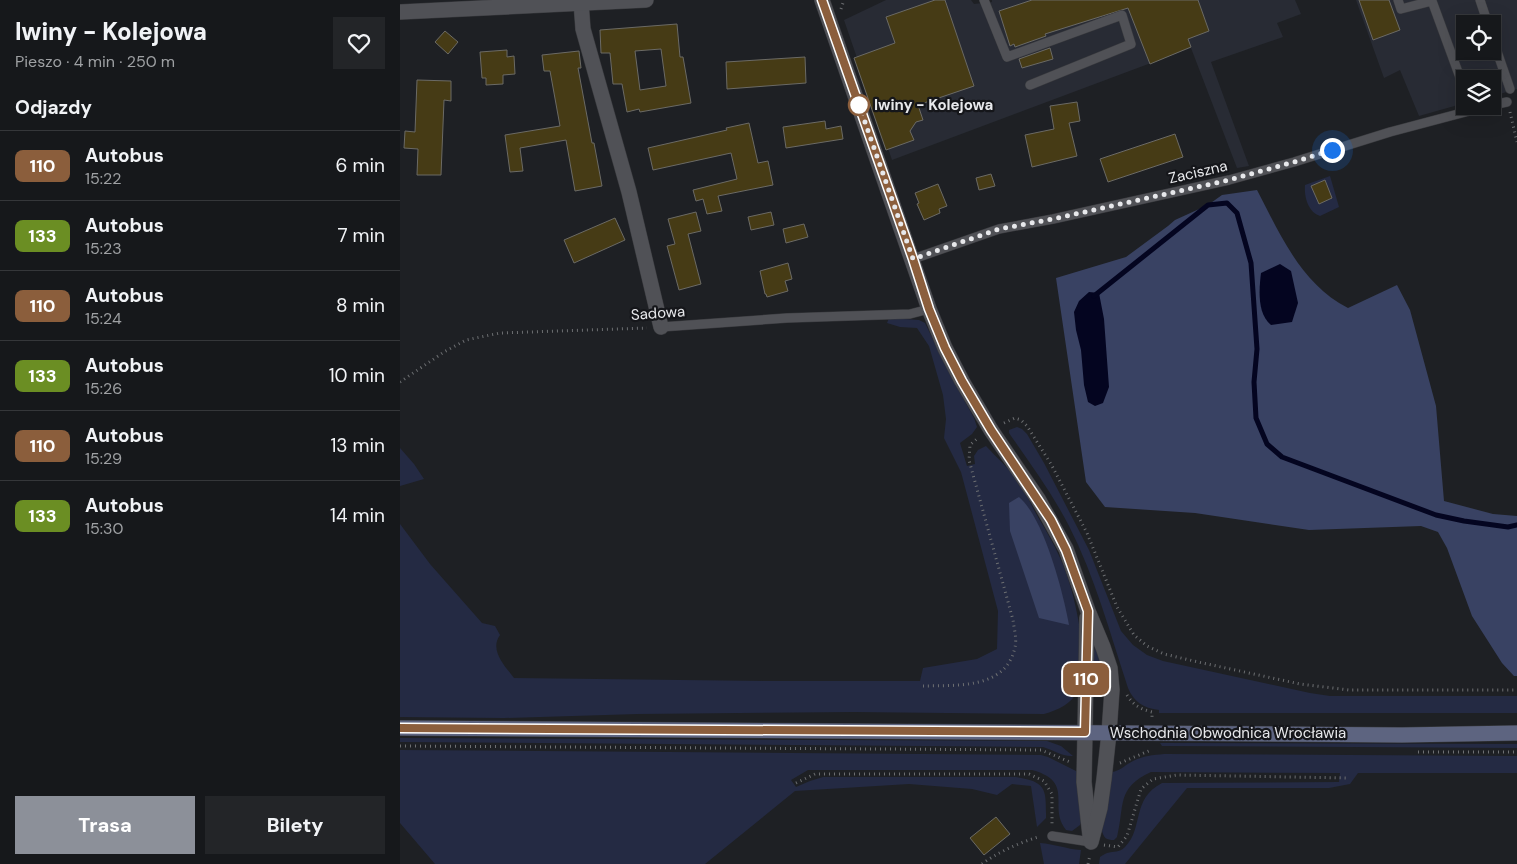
<!DOCTYPE html>
<html lang="pl">
<meta charset="utf-8">
<style>
:root{--surface:#16181b;--page:#232528;--text:#f1f3f6;--muted:#9ea0a3;--line:#35373a;--accent:#8c9099}
body{margin:0;font-family:"DM Sans",sans-serif;background:var(--page);color:var(--text);height:100vh;display:flex;flex-direction:column;font-size:19px;white-space:nowrap}
*{box-sizing:border-box;margin:0}
p{font-size:16px;color:var(--muted)}
.icon{flex:none;width:28px;height:28px;fill:none;stroke:currentColor;stroke-width:2;stroke-linecap:round;stroke-linejoin:round}
.map{position:relative;flex:1;overflow:hidden}
.drawer{display:flex;flex-direction:column;background:var(--surface);width:400px}
.drawer>*{flex:none}
.badge{padding:0 10px;border-radius:8px;font-size:18px;line-height:32px}
.fabs{position:absolute;left:1056px;top:15px;display:grid;gap:10px}
.fabs a{display:grid;place-items:center;width:45px;height:45px;border-radius:0px;background:var(--surface);box-shadow:0 5px 20px #0002,0 0 0 1px var(--line);font-size:25px}
.you{position:absolute;width:25px;height:25px;margin:-12px;border:4px solid #fff;border-radius:50%;background:#1a73e8;box-shadow:0 0 0 8px #1a73e833}
.map>.badge{position:absolute;translate:-50% -50%;box-shadow:0 0 0 2px #fff}
h2{padding:0 15px;font-size:19px;line-height:45px}
.round{display:grid;place-items:center;flex:none;width:52px;height:52px;border-radius:0px;background:var(--page)}
.summary{display:flex;align-items:center;justify-content:space-between;height:85px;padding:0 15px}
h1{font-size:24px;font-weight:800;line-height:38px}
.cta{display:flex;gap:10px;margin-top:auto;padding:10px 15px}
.cta a{flex:1;height:58px;border-radius:0px;background:var(--accent);color:#fff;font-size:20px;font-weight:800;line-height:58px;text-align:center}
.cta a+a{background:var(--page);color:var(--text)}
ul{padding:0;list-style:none}
li{display:flex;align-items:center;gap:15px;height:70px;padding:0 15px;border-top:1px solid var(--line)}
li div{flex:1}
li b{display:block;font-size:19px}
li em{font-style:normal}
li .badge{min-width:55px;font-weight:700;text-align:center}
main{display:flex;flex:1;min-height:0}
.map>svg:first-child{display:block}
.built{fill:#282b34;fill-rule:evenodd}
.green{fill:#242a43}
.forest{fill:#394263}
.water{fill:#040520}
.lines{fill:none;stroke-linecap:round;stroke-linejoin:round}
.stream{stroke:#040520;stroke-width:5}
.building{fill:#463b15;stroke:#6b6a65;fill-rule:evenodd}
.service-casing{stroke:#393a3e;stroke-width:10}
.minor-casing{stroke:#393a3e;stroke-width:16}
.tertiary-casing{stroke:#393a3e;stroke-width:16}
.secondary-casing{stroke:#393a3e;stroke-width:16}
.path{stroke:#6d6f72;stroke-width:3;stroke-dasharray:1 4;stroke-linecap:butt}
.service{stroke:#505156;stroke-width:9}
.minor{stroke:#505156;stroke-width:15}
.tertiary{stroke:#505156;stroke-width:15}
.secondary{stroke:#5d6480;stroke-width:15}
.line-casing{stroke:#fff;stroke-width:11}
.line{stroke:#8b5e3c;stroke-width:8}
.walk{stroke:#e7e8eb;stroke-width:5;stroke-dasharray:0 9}
.stop-dot{fill:#fff;stroke:#8b5e3c;stroke-width:2.5}
.labels{text-anchor:middle;dominant-baseline:central;stroke-width:4.5;stroke-linejoin:round;paint-order:stroke}
.stop-label{font-size:15px;font-weight:bold;fill:#e7e8eb;stroke:#15161a;text-anchor:start}
.street-label{font-size:15px;fill:#e7e8eb;stroke:#15161a}
</style>
<main>
<section class="drawer">
<div class="summary"><div><h1>Iwiny - Kolejowa</h1><p>Pieszo · 4 min · 250 m</p></div><a class="round"><svg class="icon" aria-label="heart" viewBox="0 0 24 24"><path d="M12 20l-8-8c-3-5 5-10 8-4 3-6 11-1 8 4z"/></svg></a></div>
<h2>Odjazdy</h2>
<ul>
<li><span class="badge" style="background:#8b5e3c;color:#fff">110</span><div><b>Autobus</b><p>15:22</p></div><em>6 min</em></li>
<li><span class="badge" style="background:#6b8e23;color:#fff">133</span><div><b>Autobus</b><p>15:23</p></div><em>7 min</em></li>
<li><span class="badge" style="background:#8b5e3c;color:#fff">110</span><div><b>Autobus</b><p>15:24</p></div><em>8 min</em></li>
<li><span class="badge" style="background:#6b8e23;color:#fff">133</span><div><b>Autobus</b><p>15:26</p></div><em>10 min</em></li>
<li><span class="badge" style="background:#8b5e3c;color:#fff">110</span><div><b>Autobus</b><p>15:29</p></div><em>13 min</em></li>
<li><span class="badge" style="background:#6b8e23;color:#fff">133</span><div><b>Autobus</b><p>15:30</p></div><em>14 min</em></li>
</ul>
<div class="cta"><a>Trasa</a><a>Bilety</a></div>
</section>
<div class="map">
<svg width="1117" height="864" viewBox="0 0 1117 864">
<rect width="100%" height="100%" fill="#1e2024"/>
<!-- built -->
<g class="built">
<path d="M 486,0 L 571,0 L 574,4 L 592,2 L 592,0 L 895,0 L 901,14 L 877,23 L 883,37 L 811,62 L 849,166 L 837,168 L 791,48 L 492,160 L 444,20 Z"/>
<path d="M 956,0 L 1117,0 L 1117,89 L 1093,96 L 1092,79 L 1065,79 L 1065,103 L 1019,116 L 1000,70 L 984,78 ZM 1065,24 L 1092,24 L 1092,51 L 1065,51 Z"/>
</g>
<!-- green -->
<g class="green">
<path d="M 930,176 L 939,207 L 920,216 C 908,212 904,197 905,185 Z"/>
<path d="M 489,318 L 519,320 L 525,323 L 553,380 L 574,418 L 577,427 L 572,434 L 560,443 L 567,466 L 575,464 L 574,456 L 578,450 L 586,446 C 596,457 608,467 617,480 C 624,489 629,500 634,510 C 643,526 654,543 661,560 C 674,588 691,662 678,691 C 671,704 658,710 644,714 L 454,712 L 238,714 L 104,718 L 0,717 L 0,524 L 30,564 L 82,623 L 95,626 L 100,635 C 89,650 105,666 114,678 L 372,681 L 520,681 L 523,668 L 577,659 L 597,649 L 598,611 L 561,472 L 544,438 L 546,419 L 543,395 L 529,346 L 517,328 L 500,327 L 487,323 Z"/>
<path d="M 617,427 L 622,429 L 627,434 L 644,463 L 689,550 L 721,631 L 733,645 L 747,655 L 763,661 L 910,693 L 930,696 L 1117,696 L 1117,713 L 759,713 L 759,710 C 743,708 734,702 728,688 C 710,633 695,577 669,526 C 652,493 630,463 609,433 L 609,430 Z"/>
<path d="M 0,448 L 14,464 L 24,479 L 0,486 Z"/>
<path d="M 696,647 C 702,665 708,678 700,696 L 698,696 C 692,682 694,666 694,651 Z"/>
<path d="M 0,738 L 647,741 L 661,746 L 673,756 C 663,757 653,750 643,747 L 0,742 Z"/>
<path d="M 760,743 L 1117,744 L 1117,748 L 762,746 Z"/>
<path d="M 0,750 L 641,755 L 648,757 L 678,772 L 682,819 L 680,825 L 672,831 L 666,830 C 647,807 676,782 632,770 L 408,770 L 391,780 L 396,787 L 410,781 L 423,777 L 616,777 C 647,782 646,789 646,818 L 637,827 L 631,786 L 612,784 L 597,795 L 572,789 L 509,784 L 395,791 L 305,864 L 35,864 L 0,823 Z"/>
<path d="M 764,754 L 1117,756 L 1117,773 L 958,773 L 950,784 L 929,788 L 787,788 L 725,864 L 699,864 L 700,857 C 702,856 704,854 707,853 C 714,851 719,853 725,847 C 744,828 731,799 762,783 L 939,782 L 940,773 L 751,772 C 716,788 725,805 717,837 L 714,840 C 706,840 704,838 702,831 L 712,772 C 720,771 725,765 733,761 C 743,756 753,755 764,754 Z"/>
<path d="M 640,843 C 655,844 666,849 681,850 L 679,864 L 644,864 Z"/>
</g>
<!-- forest -->
<g class="forest">
<path d="M 857,190 C 880,234 901,284 948,308 L 997,285 L 1010,310 L 1036,406 L 1044,501 L 1093,514 L 1117,516 L 1117,676 L 1114,676 L 1102,663 L 1072,616 L 1047,548 L 1038,532 L 1021,526 L 909,530 L 795,513 L 705,507 L 686,482 L 656,278 L 726,257 L 768,226 L 775,220 L 808,205 L 822,195 Z"/>
<path d="M 619,497 C 644,518 663,592 669,625 L 639,618 L 610,531 L 609,503 Z"/>
</g>
<!-- water -->
<g class="water">
<path d="M 880,264 L 891,271 L 898,303 L 892,322 L 871,325 C 857,314 859,289 861,273 Z"/>
<path d="M 689,292 L 699,293 L 704,319 L 709,387 L 703,403 L 695,406 L 688,402 L 684,385 L 681,350 L 676,330 L 674,312 L 679,301 Z"/>
</g>
<g class="lines">
<!-- stream -->
<path class="stream" d="M 694,296 L 808,205 L 827,203 L 837,213 L 851,263 L 857,349 L 854,382 L 856,418 L 867,444 L 882,457 L 1036,515 L 1064,521 L 1108,527 L 1117,525"/>
</g>
<!-- building -->
<g class="building">
<path d="M 535,0 L 545,0 L 574,86 L 518,105 L 523,120 L 516,122 L 510,131 L 514,140 L 486,150 L 454,58 L 495,43 L 486,17 Z"/>
<path d="M 632,0 L 798,0 L 809,31 L 788,39 L 791,47 L 750,64 L 728,8 L 645,34 L 646,36 L 615,47 L 614,44 L 610,46 L 599,11 Z"/>
<path d="M 959,0 L 989,0 L 1000,30 L 973,40 Z"/>
<path d="M 277,24 L 280,57 L 283,57 L 291,103 L 240,112 L 239,109 L 227,112 L 222,84 L 213,84 L 210,53 L 201,53 L 200,30 ZM 261,49 L 266,86 L 240,90 L 235,51 Z"/>
<path d="M 45,31 L 58,42 L 48,54 L 35,42 Z"/>
<path d="M 650,48 L 653,59 L 622,68 L 619,59 Z"/>
<path d="M 107,50 L 107,57 L 114,56 L 115,74 L 103,75 L 103,84 L 86,85 L 86,78 L 82,78 L 80,52 Z"/>
<path d="M 179,51 L 181,68 L 178,68 L 192,143 L 194,143 L 202,186 L 175,191 L 166,140 L 120,148 L 123,171 L 110,172 L 105,135 L 160,126 L 150,71 L 144,71 L 142,55 Z"/>
<path d="M 405,57 L 406,83 L 327,89 L 326,62 Z"/>
<path d="M 17,80 L 51,81 L 51,101 L 44,100 L 41,175 L 17,175 L 18,149 L 4,148 L 5,131 L 15,132 Z"/>
<path d="M 677,102 L 680,121 L 669,123 L 677,156 L 632,167 L 625,135 L 654,129 L 650,106 Z"/>
<path d="M 425,121 L 426,129 L 441,126 L 443,139 L 386,148 L 383,127 Z"/>
<path d="M 349,123 L 358,163 L 368,161 L 373,185 L 318,196 L 322,211 L 307,214 L 303,199 L 296,201 L 293,190 L 337,179 L 331,153 L 253,170 L 248,148 L 327,130 L 326,128 Z"/>
<path d="M 775,134 L 783,157 L 708,182 L 700,159 Z"/>
<path d="M 591,174 L 595,186 L 579,190 L 576,178 Z"/>
<path d="M 925,180 L 932,198 L 919,204 L 911,186 Z"/>
<path d="M 538,184 L 547,206 L 539,209 L 540,213 L 524,220 L 517,204 L 519,203 L 515,193 Z"/>
<path d="M 296,212 L 301,231 L 288,234 L 301,284 L 279,290 L 267,246 L 275,244 L 268,219 Z"/>
<path d="M 371,212 L 374,225 L 351,230 L 348,217 Z"/>
<path d="M 215,218 L 225,240 L 174,263 L 164,240 Z"/>
<path d="M 404,224 L 408,237 L 386,243 L 383,229 Z"/>
<path d="M 388,263 L 392,279 L 385,281 L 388,291 L 367,297 L 366,294 L 365,294 L 360,271 Z"/>
<path d="M 596,817 L 610,834 L 584,855 L 570,838 Z"/>
</g>
<g class="lines">
<defs>
<g id="service">
<path d="M 584,0 L 607,57 L 722,15 L 731,44 L 630,85"/>
<path d="M 998,0 L 1001,9 L 1032,1 L 1065,91"/>
<path d="M 1080,0 L 1088,24"/>
<path d="M 1092,37 L 1110,89"/>
<path d="M 1092,105 L 1107,102"/>
<path d="M 513,259 L 599,229 L 653,219 L 829,180 L 894,162 L 990,132 L 1088,106"/>
<path d="M 261,327 L 387,318 L 510,314 L 529,309"/>
<path d="M 652,836 L 691,842"/>
</g>
<g id="minor">
<path d="M 181,2 L 183,29 L 229,192 L 261,327"/>
<path d="M 0,12 L 246,0"/>
<path d="M 685,732 L 684,782 L 690,836"/>
<path d="M 691,842 L 700,808 L 704,779 L 709,733"/>
</g>
<g id="tertiary">
<path d="M 422,0 L 529,309 L 545,348 L 562,381 L 591,430 L 638,499 L 666,549 L 688,611 L 703,647 L 710,668 L 712,690 L 709,733"/>
<path d="M 685,732 L 687,618"/>
</g>
<path id="secondary" d="M 0,728 L 1002,735 L 1117,733"/>
</defs>
<!-- service casing -->
<use href="#service" class="service-casing"/>
<!-- minor casing -->
<use href="#minor" class="minor-casing"/>
<!-- tertiary casing -->
<use href="#tertiary" class="tertiary-casing"/>
<!-- secondary casing -->
<use href="#secondary" class="secondary-casing"/>
<!-- path -->
<g class="path">
<path d="M 441,9 L 444,0"/>
<path d="M 1110,112 L 1117,142"/>
<path d="M 0,382 L 44,352 L 66,340 L 100,333 L 247,328"/>
<path d="M 604,423 L 615,418 L 621,420 L 627,426 L 651,464 L 687,533 L 717,607 L 734,635 L 747,646 L 764,654 L 798,662 L 900,684 L 949,690 L 1117,690"/>
<path d="M 523,686 C 556,685 606,690 615,647 C 617,639 614,628 613,620 L 569,460 L 570,445 L 579,437"/>
<path d="M 727,695 C 733,705 740,709 752,712 L 752,719"/>
<path d="M 0,746 L 641,750 L 670,762"/>
<path d="M 1018,752 L 1117,752"/>
<path d="M 720,763 L 751,750"/>
<path d="M 396,783 L 415,774 L 629,774 L 644,781 L 652,794 L 652,824"/>
<path d="M 704,845 L 718,847 L 727,836 L 741,789 L 753,779 L 777,775 L 949,778"/>
<path d="M 582,864 C 598,852 619,843 638,837"/>
<path d="M 688,864 L 690,855"/>
</g>
<!-- service -->
<use href="#service" class="service"/>
<!-- minor -->
<use href="#minor" class="minor"/>
<!-- tertiary -->
<use href="#tertiary" class="tertiary"/>
<!-- secondary -->
<use href="#secondary" class="secondary"/>
</g>
<g class="lines">
<defs>
<path id="line" d="M 0,728 L 685,732 L 688,611 L 675,575 L 666,550 L 651,520 L 591,430 L 562,381 L 545,348 L 529,309 L 513,259 L 422,0"/>
</defs>
<!-- line casing -->
<use href="#line" class="line-casing"/>
<!-- line -->
<use href="#line" class="line"/>
<!-- walk -->
<path class="walk" d="M 459,105 L 513,259 L 599,229 L 653,219 L 829,180 L 894,162 L 932,150"/>
</g>
<!-- markers -->
<circle class="stop-dot" cx="459" cy="105" r="10"/>
<g class="labels">
<!-- stop labels -->
<g class="stop-label">
<text x="474" y="105">Iwiny - Kolejowa</text>
</g>
<!-- street labels -->
<g class="street-label">
<text transform="translate(798 172) rotate(-13)">Zaciszna</text>
<text transform="translate(258 313) rotate(-4)">Sadowa</text>
<text x="828" y="733">Wschodnia Obwodnica Wrocławia</text>
</g>
</g>
</svg>
<div class="fabs">
<a><svg class="icon" aria-label="locate" viewBox="0 0 24 24"><circle cx="12" cy="12" r="6"/><path d="M12 2v4M12 18v4M2 12h4M18 12h4"/></svg></a>
<a><svg class="icon" aria-label="layers" viewBox="0 0 24 24"><path d="M12 4l9 5-9 5-9-5zM3 14l9 5 9-5"/></svg></a>
</div>
<div class="you" style="left:932px;top:150px"></div>
<b class="badge" style="left:686px;top:679px;background:#8b5e3c;color:#fff">110</b>
</div>
</main>
